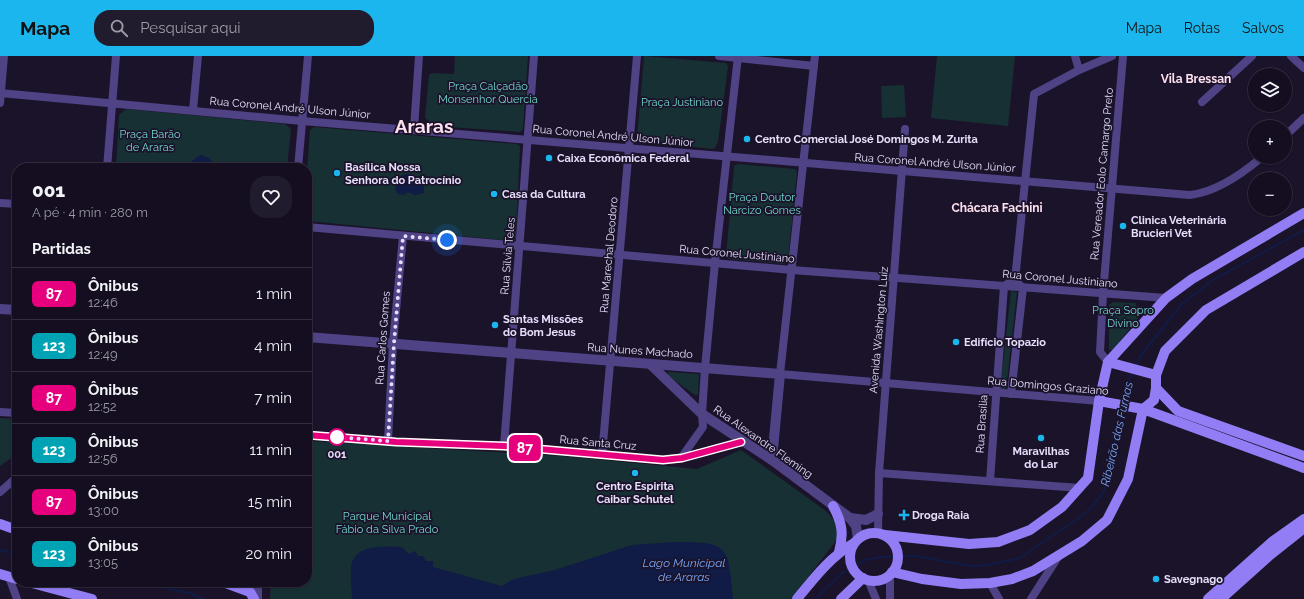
<!DOCTYPE html>
<html lang="pt">
<meta charset="utf-8">
<style>
:root{--surface:#140e20;--page:#211c2d;--text:#f1f3f6;--muted:#9d9ca5;--line:#332e3e;--accent:#1ab6ed}
body{margin:0;font-family:Raleway,sans-serif;background:var(--page);color:var(--text);height:100vh;display:flex;flex-direction:column;font-size:15px;white-space:nowrap}
*{box-sizing:border-box;margin:0}
p{font-size:13px;color:var(--muted)}
.icon{flex:none;width:22px;height:22px;fill:none;stroke:currentColor;stroke-width:2;stroke-linecap:round;stroke-linejoin:round}
.map{position:relative;flex:1;overflow:hidden}
.sheet{position:absolute;left:12px;top:107px;width:300px;height:424px;display:flex;flex-direction:column;background:var(--surface);border-radius:16px;box-shadow:0 1px 3px #0004,0 0 0 1px var(--line)}
.sheet>*{flex:none}
.badge{padding:0 8px;border-radius:6px;font-size:14px;line-height:26px}
.tools{position:absolute;left:1248px;top:12px;display:grid;gap:8px}
.tools a{display:grid;place-items:center;width:44px;height:44px;border-radius:50%;background:var(--surface);box-shadow:0 1px 3px #0004,0 0 0 1px var(--line);font-size:20px}
.you{position:absolute;width:20px;height:20px;margin:-10px;border:3px solid #fff;border-radius:50%;background:#1a73e8;box-shadow:0 0 0 6px #1a73e833}
.map>.badge{position:absolute;translate:-50% -50%;box-shadow:0 0 0 2px #fff}
h2{padding:0 20px;font-size:15px;line-height:36px}
.round{display:grid;place-items:center;flex:none;width:42px;height:42px;border-radius:16px;background:var(--page)}
.overview{display:flex;align-items:center;justify-content:space-between;height:68px;padding:0 20px}
h1{font-size:19px;font-weight:800;line-height:30px}
ul{padding:0;list-style:none}
li{display:flex;align-items:center;gap:12px;height:52px;padding:0 20px;border-top:1px solid var(--line)}
li div{flex:1}
li b{display:block;font-size:15px}
li em{font-style:normal}
li .badge{min-width:44px;font-weight:700;text-align:center}
header{display:flex;align-items:center;gap:24px;box-sizing:border-box;height:56px;padding:0 20px;background:var(--accent);color:#111}
header strong{font-size:19px}
nav{display:flex;gap:22px;margin-inline-start:auto;font-size:14px}
.search{width:280px;height:36px;background:var(--page);display:flex;align-items:center;gap:10px;box-sizing:border-box;padding:0 14px;border-radius:16px;color:var(--muted);font-size:15px}
.map>svg:first-child{display:block}
.green{fill:#173033}
.water{fill:#101b46}
.lines{fill:none;stroke-linecap:round;stroke-linejoin:round}
.stream{stroke:#101b46;stroke-width:2}
.minor{stroke:#4f4285;stroke-width:8}
.tertiary{stroke:#4f4285;stroke-width:10}
.secondary{stroke:#937df5;stroke-width:10}
.line-casing{stroke:#fff;stroke-width:9}
.line{stroke:#e6007e;stroke-width:6}
.walk{stroke:#e7defc;stroke-width:4;stroke-dasharray:0 7.2}
.poi-dot{fill:#1ab6ed;stroke:#1b132a;stroke-width:1.5}
.stop-dot{fill:#fff;stroke:#e6007e;stroke-width:2}
.labels{text-anchor:middle;dominant-baseline:central;stroke-width:3.5;stroke-linejoin:round;paint-order:stroke}
.park-label{font-size:11px;fill:#6fd8ce;stroke:#1b132a}
.street-label{font-size:11px;fill:#e7defc;stroke:#1b132a}
.poi-label{font-size:11px;font-weight:bold;fill:#e7defc;stroke:#1b132a;text-anchor:start}
.stop-label{font-size:11px;font-weight:bold;fill:#e7defc;stroke:#1b132a}
.neighbourhood-label{font-size:12px;font-weight:bold;fill:#fde0ee;stroke:#1b132a}
.water-label{font-size:12px;font-style:italic;fill:#75a5f4;stroke:#1b132a}
.town-label{font-size:19px;font-weight:bold;fill:#fde0ee;stroke:#1b132a}
</style>
<header>
<strong>Mapa</strong>
<div class="search"><svg class="icon" aria-label="search" viewBox="0 0 24 24"><circle cx="10" cy="10" r="6"/><path d="M15 15l6 6"/></svg>Pesquisar aqui</div>
<nav><a>Mapa</a><a>Rotas</a><a>Salvos</a></nav>
</header>
<div class="map">
<svg width="1304" height="543" viewBox="0 0 1304 543">
<rect width="100%" height="100%" fill="#1b132a"/>
<!-- green -->
<g class="green">
<path d="M 455,0 L 528,0 L 523,73 L 520,76 L 435,70 L 425,62 L 429,19 L 432,17 L 454,18 Z"/>
<path d="M 644,0 L 726,7 L 728,11 L 718,86 L 714,93 L 642,86 L 637,82 Z"/>
<path d="M 937,0 L 1015,0 L 1008,70 L 931,62 Z"/>
<path d="M 904,29 L 906,61 L 882,62 L 881,30 Z"/>
<path d="M 126,53 L 285,68 L 291,73 L 287,112 L 116,112 L 119,59 Z"/>
<path d="M 314,71 L 516,88 L 520,90 L 516,182 L 513,185 L 308,165 L 307,116 L 310,74 Z"/>
<path d="M 738,108 L 795,113 L 797,116 L 788,204 L 784,208 L 729,203 L 726,201 L 734,110 Z"/>
<path d="M 1011,235 L 1017,236 L 1006,333 L 1000,333 Z"/>
<path d="M 1113,246 L 1135,247 L 1139,255 L 1139,261 L 1113,294 L 1109,294 L 1109,249 Z"/>
<path d="M 668,316 L 699,318 L 698,339 L 695,339 L 668,320 Z"/>
<path d="M 0,362 L 17,363 L 17,398 L 0,410 Z"/>
<path d="M 307,385 L 561,400 L 697,413 L 741,394 L 826,455 L 836,466 L 839,481 L 791,543 L 270,543 L 271,526 L 307,526 Z"/>
</g>
<!-- water -->
<g class="water">
<path d="M 200,99 L 209,102 L 213,107 L 214,112 L 190,112 L 192,105 Z"/>
<path d="M 405,118 L 412,119 L 424,127 L 424,137 L 415,139 L 408,136 L 404,139 L 398,138 L 395,133 L 399,121 Z"/>
<path d="M 674,486 C 730,486 728,489 733,543 L 352,543 C 352,533 350,524 351,514 C 351,488 383,490 402,491 L 409,498 L 415,495 L 418,500 L 423,500 L 426,505 L 433,505 L 433,511 L 502,530 L 514,523 L 555,514 L 632,489 Z"/>
</g>
<g class="lines">
<!-- stream -->
<g class="stream">
<path d="M 1136,310 L 1141,299 L 1182,248 L 1213,224 L 1304,174"/>
<path d="M 1124,346 L 1128,327 L 1133,316"/>
<path d="M 0,494 L 17,498"/>
<path d="M 140,526 L 189,537 L 204,543"/>
<path d="M 815,543 L 842,517 L 865,504 L 880,501 L 915,500 L 972,510 L 987,509 L 1020,502 L 1083,459 L 1092,451 L 1104,435 L 1123,352"/>
</g>
<!-- minor -->
<g class="minor">
<path d="M 719,0 L 814,10"/>
<path d="M 815,0 L 780,318 L 1099,345"/>
<path d="M 1075,0 L 1079,14"/>
<path d="M 1291,0 L 1304,12"/>
<path d="M 0,37 L 302,65 L 1190,139 C 1216,136 1242,118 1262,101"/>
<path d="M 1202,46 L 1252,0"/>
<path d="M 0,47 L 4,0"/>
<path d="M 193,54 L 198,0"/>
<path d="M 414,73 L 419,0"/>
<path d="M 1285,80 L 1304,62"/>
<path d="M 107,112 L 116,0"/>
<path d="M 298,112 L 308,0"/>
<path d="M 0,147 L 17,148"/>
<path d="M 307,171 L 792,214 L 1166,242"/>
<path d="M 1108,306 L 1100,296 L 1103,238 L 1123,0"/>
<path d="M 1011,338 L 1023,232 L 1015,224 L 1034,38 L 1079,14 L 1112,0"/>
<path d="M 0,356 L 17,357"/>
<path d="M 307,379 L 396,386 L 504,390 L 663,404 L 681,402 L 741,386"/>
<path d="M 388,385 L 393,287 L 403,180"/>
<path d="M 504,390 L 534,0"/>
<path d="M 602,399 L 637,0"/>
<path d="M 681,402 L 703,371 L 702,358 L 705,312 L 715,206 L 738,0"/>
<path d="M 879,417 L 1080,432"/>
<path d="M 990,425 L 1004,230 L 1009,227"/>
<path d="M 0,436 L 17,421"/>
<path d="M 878,477 L 879,417 L 905,73"/>
<path d="M 890,519 L 890,543"/>
<path d="M 9,521 L 17,543"/>
<path d="M 868,524 L 876,543"/>
<path d="M 258,526 L 258,543"/>
<path d="M 990,527 L 999,543"/>
<path d="M 1031,543 L 1058,501"/>
</g>
<!-- tertiary -->
<g class="tertiary">
<path d="M 0,253 L 17,254"/>
<path d="M 307,281 L 780,318 L 772,404"/>
<path d="M 650,308 L 702,358 L 772,404 L 850,462 L 856,470 L 858,483"/>
<path d="M 850,462 L 866,464 L 878,458"/>
</g>
<!-- secondary -->
<g class="secondary">
<path d="M 1108,306 L 1156,319"/>
<path d="M 1156,332 L 1178,355 L 1304,400"/>
<path d="M 1099,345 L 1143,353 L 1304,412"/>
<path d="M 833,450 C 842,466 844,478 839,496"/>
<path d="M 0,468 L 17,474"/>
<circle cx="874" cy="501" r="24"/>
<path d="M 885,479 L 969,488 L 998,486 L 1030,474 L 1062,451 L 1088,422 L 1099,345 L 1108,306 L 1166,242 L 1192,223 L 1304,157"/>
<path d="M 892,516 L 922,523 L 961,528 L 990,527 L 1012,523 L 1033,515 L 1082,485 L 1107,464 L 1128,423 L 1143,353 L 1154,344 L 1156,332 L 1156,319 L 1165,295 L 1206,254 L 1304,196"/>
<path d="M 0,518 L 17,523"/>
<path d="M 28,526 L 92,543"/>
<path d="M 223,526 L 250,536 L 254,543"/>
<path d="M 797,543 C 814,522 830,501 854,487"/>
<path d="M 841,543 L 863,522"/>
<path d="M 1208,543 L 1273,485 L 1304,463"/>
<path d="M 1221,543 L 1270,499 L 1304,472"/>
</g>
</g>
<g class="lines">
<defs>
<path id="line" d="M 307,379 L 396,386 L 504,390 L 663,404 L 682,402 L 741,386"/>
</defs>
<!-- line casing -->
<use href="#line" class="line-casing"/>
<!-- line -->
<use href="#line" class="line"/>
<!-- walk -->
<path class="walk" d="M 337,381 L 388,385 L 394,287 L 403,180 L 447,184"/>
</g>
<!-- markers -->
<g class="poi-dot">
<circle cx="747" cy="83" r="4"/>
<circle cx="549" cy="102" r="4"/>
<circle cx="337" cy="117" r="4"/>
<circle cx="494" cy="138" r="4"/>
<circle cx="1123" cy="170" r="4"/>
<circle cx="495" cy="269" r="4"/>
<circle cx="956" cy="286" r="4"/>
<circle cx="1041" cy="382" r="4"/>
<circle cx="635" cy="417" r="4"/>
<path d="M902 453h4v4h4v4h-4v4h-4v-4h-4v-4h4z"/>
<circle cx="1156" cy="523" r="4"/>
</g>
<circle class="stop-dot" cx="337" cy="381" r="8"/>
<g class="labels">
<!-- park labels -->
<g class="park-label">
<text x="488" y="30">Praça Calçadão<tspan x="488" dy="13">Monsenhor Quercia</tspan></text>
<text x="682" y="46">Praça Justiniano</text>
<text x="150" y="78">Praça Barão<tspan x="150" dy="13">de Araras</tspan></text>
<text x="762" y="141">Praça Doutor<tspan x="762" dy="13">Narcizo Gomes</tspan></text>
<text x="1123" y="254">Praça Sopro<tspan x="1123" dy="13">Divino</tspan></text>
<text x="387" y="460">Parque Municipal<tspan x="387" dy="13">Fábio da Silva Prado</tspan></text>
</g>
<!-- street labels -->
<g class="street-label">
<text transform="translate(290 52) rotate(5)">Rua Coronel André Ulson Júnior</text>
<text transform="translate(613 80) rotate(5)">Rua Coronel André Ulson Júnior</text>
<text transform="translate(935 107) rotate(4)">Rua Coronel André Ulson Júnior</text>
<text transform="translate(1102 118) rotate(-85)">Rua Vereador Eolo Camargo Preto</text>
<text transform="translate(737 198) rotate(5)">Rua Coronel Justiniano</text>
<text transform="translate(609 199) rotate(-85)">Rua Marechal Deodoro</text>
<text transform="translate(508 200) rotate(-85)">Rua Silvia Teles</text>
<text transform="translate(1060 223) rotate(5)">Rua Coronel Justiniano</text>
<text transform="translate(879 274) rotate(-85)">Avenida Washington Luiz</text>
<text transform="translate(383 282) rotate(-86)">Rua Carlos Gomes</text>
<text transform="translate(640 295) rotate(4)">Rua Nunes Machado</text>
<text transform="translate(1048 330) rotate(5)">Rua Domingos Graziano</text>
<text transform="translate(982 368) rotate(-86)">Rua Brasília</text>
<text transform="translate(763 386) rotate(35)">Rua Alexandre Fleming</text>
<text transform="translate(598 387) rotate(5)">Rua Santa Cruz</text>
</g>
<!-- poi labels -->
<g class="poi-label">
<text x="755" y="83">Centro Comercial José Domingos M. Zurita</text>
<text x="557" y="102">Caixa Econômica Federal</text>
<text x="345" y="111">Basílica Nossa<tspan x="345" dy="13">Senhora do Patrocínio</tspan></text>
<text x="502" y="138">Casa da Cultura</text>
<text x="1131" y="164">Clinica Veterinária<tspan x="1131" dy="13">Brucieri Vet</tspan></text>
<text x="503" y="263">Santas Missões<tspan x="503" dy="13">do Bom Jesus</tspan></text>
<text x="964" y="286">Edifício Topazio</text>
<text x="1041" y="395" text-anchor="middle">Maravilhas<tspan x="1041" dy="13">do Lar</tspan></text>
<text x="635" y="430" text-anchor="middle">Centro Espirita<tspan x="635" dy="13">Caibar Schutel</tspan></text>
<text x="912" y="459">Droga Raia</text>
<text x="1164" y="523">Savegnago</text>
</g>
<!-- stop labels -->
<g class="stop-label">
<text x="337" y="398">001</text>
</g>
<!-- neighbourhood labels -->
<g class="neighbourhood-label">
<text x="1196" y="23">Vila Bressan</text>
<text x="997" y="152">Chácara Fachini</text>
</g>
<!-- water labels -->
<g class="water-label">
<text transform="translate(1117 378) rotate(-77)">Ribeirão das Furnas</text>
<text x="684" y="507">Lago Municipal<tspan x="684" dy="14">de Araras</tspan></text>
</g>
<!-- town labels -->
<g class="town-label">
<text x="424" y="70">Araras</text>
</g>
</g>
</svg>
<div class="tools">
<a><svg class="icon" aria-label="layers" viewBox="0 0 24 24"><path d="M12 4l9 5-9 5-9-5zM3 14l9 5 9-5"/></svg></a>
<a>+</a>
<a>−</a>
</div>
<div class="you" style="left:447px;top:184px"></div>
<b class="badge" style="left:525px;top:392px;background:#e6007e;color:#fff">87</b>
<section class="sheet">
<div class="overview"><div><h1>001</h1><p>A pé · 4 min · 280 m</p></div><a class="round"><svg class="icon" aria-label="heart" viewBox="0 0 24 24"><path d="M12 20l-8-8c-3-5 5-10 8-4 3-6 11-1 8 4z"/></svg></a></div>
<h2>Partidas</h2>
<ul>
<li><span class="badge" style="background:#e6007e;color:#fff">87</span><div><b>Ônibus</b><p>12:46</p></div><em>1 min</em></li>
<li><span class="badge" style="background:#00a3b4;color:#fff">123</span><div><b>Ônibus</b><p>12:49</p></div><em>4 min</em></li>
<li><span class="badge" style="background:#e6007e;color:#fff">87</span><div><b>Ônibus</b><p>12:52</p></div><em>7 min</em></li>
<li><span class="badge" style="background:#00a3b4;color:#fff">123</span><div><b>Ônibus</b><p>12:56</p></div><em>11 min</em></li>
<li><span class="badge" style="background:#e6007e;color:#fff">87</span><div><b>Ônibus</b><p>13:00</p></div><em>15 min</em></li>
<li><span class="badge" style="background:#00a3b4;color:#fff">123</span><div><b>Ônibus</b><p>13:05</p></div><em>20 min</em></li>
</ul>
</section>
</div>
